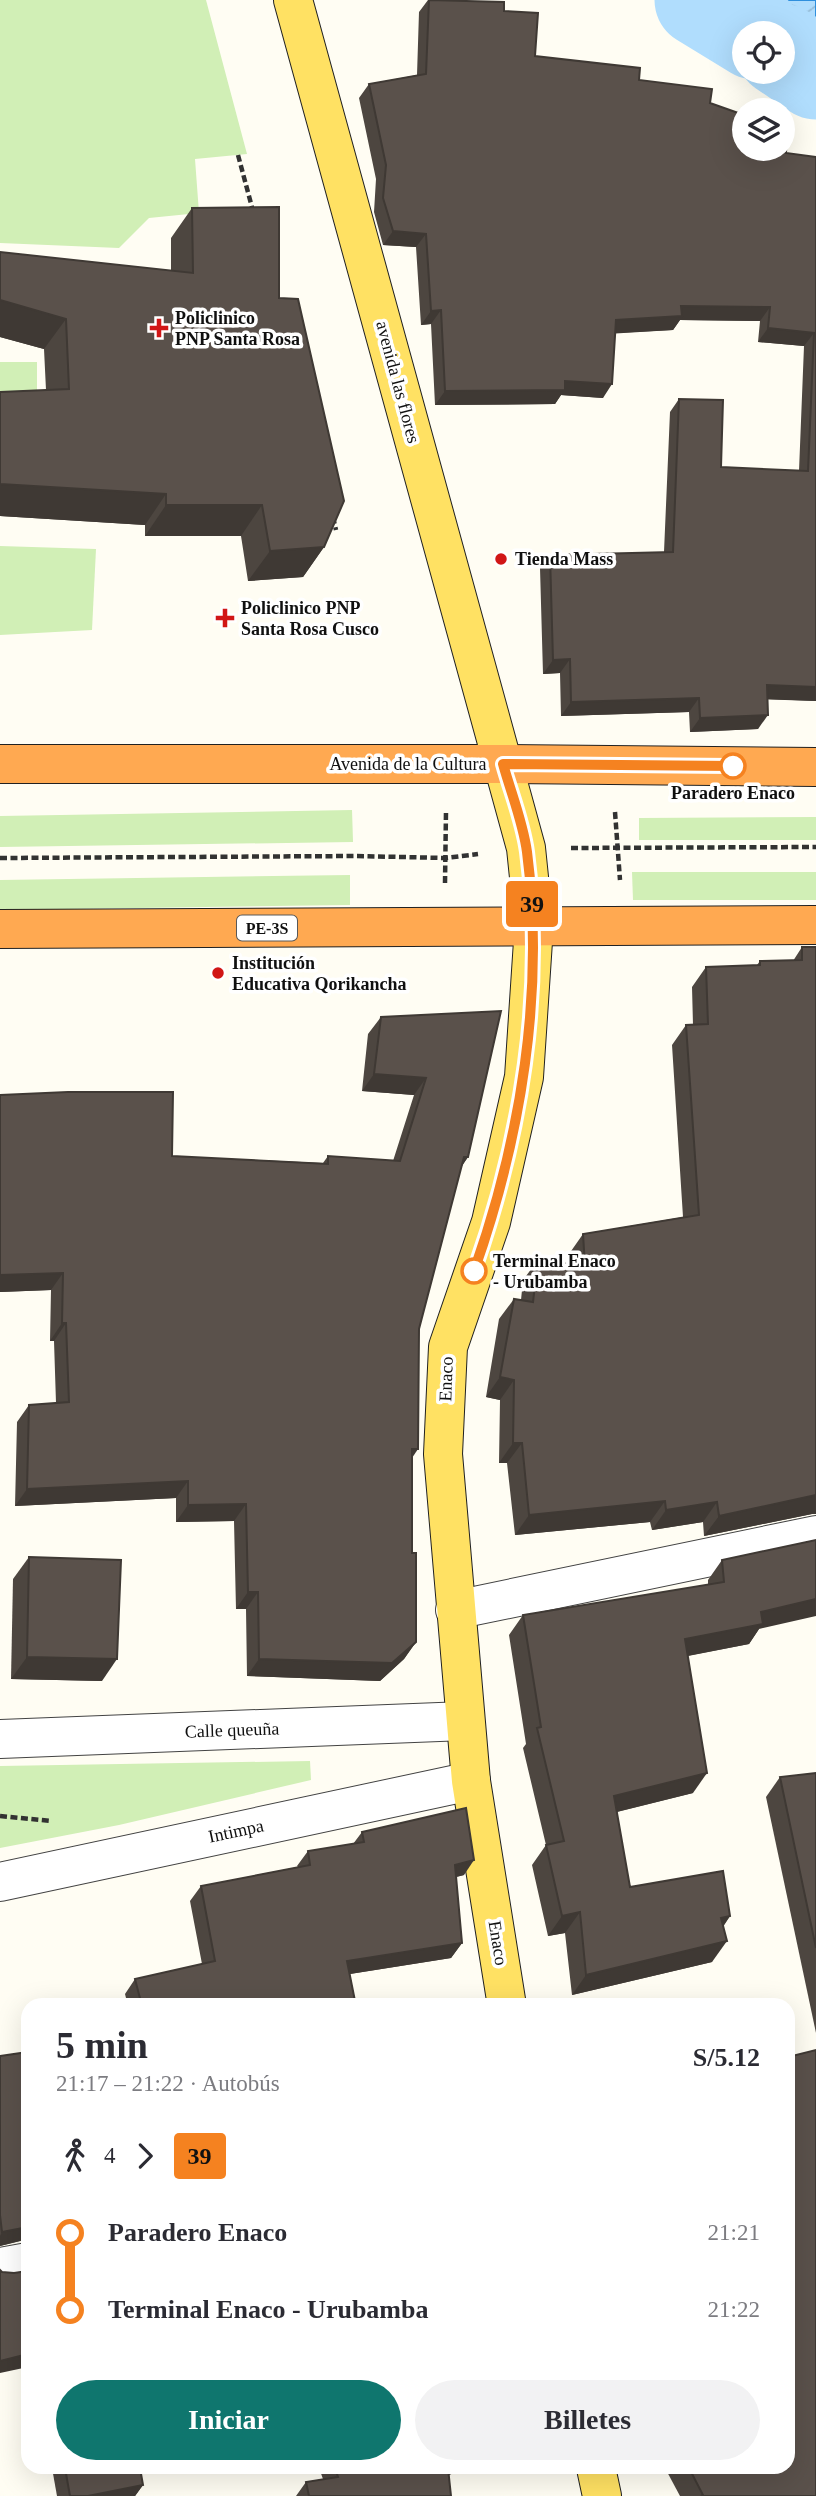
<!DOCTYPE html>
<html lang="es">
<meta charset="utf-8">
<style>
:root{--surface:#fff;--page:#f2f2f3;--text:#2b2b33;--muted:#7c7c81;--accent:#0f766e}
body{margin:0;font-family:"Times New Roman",serif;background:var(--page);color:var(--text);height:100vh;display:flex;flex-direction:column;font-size:26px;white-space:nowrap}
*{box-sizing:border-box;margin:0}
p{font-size:23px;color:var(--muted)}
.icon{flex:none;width:38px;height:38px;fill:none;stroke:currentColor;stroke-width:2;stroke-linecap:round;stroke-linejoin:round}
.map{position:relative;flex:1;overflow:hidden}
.panel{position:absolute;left:21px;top:1998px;width:774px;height:476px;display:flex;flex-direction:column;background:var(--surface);border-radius:21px;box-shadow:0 7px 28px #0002}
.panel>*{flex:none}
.badge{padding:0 14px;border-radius:5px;font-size:24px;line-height:46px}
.tools{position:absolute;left:732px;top:21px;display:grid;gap:14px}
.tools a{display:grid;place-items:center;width:63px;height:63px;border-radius:50%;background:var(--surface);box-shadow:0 7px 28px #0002;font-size:35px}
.map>.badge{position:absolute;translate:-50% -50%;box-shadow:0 0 0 4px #fff}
.legs{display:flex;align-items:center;gap:10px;height:77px;padding:0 35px;font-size:23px}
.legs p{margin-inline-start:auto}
.overview{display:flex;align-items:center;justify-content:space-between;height:119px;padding:0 35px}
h1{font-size:38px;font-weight:600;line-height:52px}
.primary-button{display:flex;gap:14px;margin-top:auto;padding:14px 35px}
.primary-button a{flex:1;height:80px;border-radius:42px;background:var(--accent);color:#fff;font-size:28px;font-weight:600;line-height:80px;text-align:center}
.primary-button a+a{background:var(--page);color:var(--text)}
ul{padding:0 35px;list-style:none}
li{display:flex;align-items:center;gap:24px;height:77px;font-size:26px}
li i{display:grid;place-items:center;width:10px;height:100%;margin:0 9px;background:currentColor}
li i::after{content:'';width:18px;height:18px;margin:-9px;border:5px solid;border-radius:50%;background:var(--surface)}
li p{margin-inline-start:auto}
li:first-child i{background:linear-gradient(#0000 50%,currentColor 0)}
li:last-child i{background:linear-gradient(currentColor 50%,#0000 0)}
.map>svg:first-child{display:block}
.grass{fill:#d1efb6}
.water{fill:url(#water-waves);stroke:#2f8fdd;stroke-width:2}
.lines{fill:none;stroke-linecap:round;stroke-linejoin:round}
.river{stroke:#b0ddfd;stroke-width:93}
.street-casing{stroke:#434343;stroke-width:40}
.primary-casing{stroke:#212121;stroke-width:40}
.highway-casing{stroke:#212121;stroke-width:40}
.path{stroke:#323232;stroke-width:4.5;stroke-dasharray:7 3.5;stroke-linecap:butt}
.street{stroke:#fff;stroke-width:38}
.primary{stroke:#ffe163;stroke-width:38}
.highway{stroke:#ffa951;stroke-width:38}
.wall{fill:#4d4640}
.shaded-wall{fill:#3f3934}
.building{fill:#5a514b;stroke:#3f3934;stroke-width:2}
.line-1-casing{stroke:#fff;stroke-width:16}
.line-1{stroke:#f58220;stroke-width:10}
.poi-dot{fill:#d11616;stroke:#fff;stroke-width:2.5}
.stop-1-dot{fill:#fff;stroke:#f58220;stroke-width:3.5}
.labels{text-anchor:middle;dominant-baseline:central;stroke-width:7;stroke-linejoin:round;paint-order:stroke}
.shield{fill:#fff;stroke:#585858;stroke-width:2}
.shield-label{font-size:16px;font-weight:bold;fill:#101010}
.poi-label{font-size:18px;font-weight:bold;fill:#101010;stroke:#fff;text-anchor:start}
.street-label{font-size:18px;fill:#101010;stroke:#fff}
.stop-label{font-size:18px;font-weight:bold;fill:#101010;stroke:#fff}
</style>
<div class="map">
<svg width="816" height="2496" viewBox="0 0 816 2496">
<defs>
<pattern id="water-waves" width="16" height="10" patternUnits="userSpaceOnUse" patternTransform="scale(1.75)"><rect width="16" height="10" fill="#b0ddfd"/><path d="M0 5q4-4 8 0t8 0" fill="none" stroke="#96bdd8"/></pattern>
</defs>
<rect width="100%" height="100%" fill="#fffdf3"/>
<!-- grass -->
<g class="grass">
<path d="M 0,0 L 206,0 L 247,154 L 195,159 L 199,213 L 149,218 L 119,248 L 0,243 Z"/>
<rect x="0" y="362" width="37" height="53"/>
<path d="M 0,546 L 96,549 L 92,630 L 0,635 Z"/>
<path d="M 352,810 L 353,842 L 0,847 L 0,816 Z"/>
<path d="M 816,817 L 816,840 L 639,840 L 639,818 Z"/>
<path d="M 632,872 L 816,872 L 816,900 L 633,900 Z"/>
<path d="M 350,875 L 350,905 L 0,910 L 0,880 Z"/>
<path d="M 310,1761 L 311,1780 L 119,1825 L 0,1848 L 0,1766 Z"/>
</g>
<!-- water -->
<path class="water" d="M 701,0 L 816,0 L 816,73 L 782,50 L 782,33 L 755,33 Z"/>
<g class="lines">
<!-- river -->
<g class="river">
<path d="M 701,0 L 755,33"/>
<path d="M 782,50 L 816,73"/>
</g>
<defs>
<g id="street">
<path d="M 455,1610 L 816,1535"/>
<path d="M 0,1739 L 465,1721"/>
<path d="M 0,1882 L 471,1781"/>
<path d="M 0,2267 L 28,2262"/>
</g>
<g id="primary">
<path d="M 293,0 L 526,848 L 534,926 L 524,1077 L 491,1222 L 448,1347 L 443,1454 L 471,1781 L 507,2006"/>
<path d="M 596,2468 L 602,2496"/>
</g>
<g id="highway">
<path d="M 0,764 L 503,764 L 816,767"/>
<path d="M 0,929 L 816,925"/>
</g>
</defs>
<!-- street casing -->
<use href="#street" class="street-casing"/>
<!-- primary casing -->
<use href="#primary" class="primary-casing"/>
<!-- highway casing -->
<use href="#highway" class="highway-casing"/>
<!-- path -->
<g class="path">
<path d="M 238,155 L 253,211"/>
<path d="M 333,517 L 336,530"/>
<path d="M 615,812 L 620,880"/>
<path d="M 571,848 L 816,847"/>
<path d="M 0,858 L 357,856 L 446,858 L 478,854"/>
<path d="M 445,883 L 446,811"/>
<path d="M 0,1816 L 51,1821"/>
</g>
<!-- street -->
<use href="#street" class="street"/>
<!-- primary -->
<use href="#primary" class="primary"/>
<!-- highway -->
<use href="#highway" class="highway"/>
</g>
<!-- wall -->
<g class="wall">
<path d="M 428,0 L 504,11 L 535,56 L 639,80 L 710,103 L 786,153 L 816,157 L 816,701 L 768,699 L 758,729 L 690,732 L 689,712 L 561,716 L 560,673 L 543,674 L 540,568 L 550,555 L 664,552 L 670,412 L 679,399 L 721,467 L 799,471 L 804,346 L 758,342 L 760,321 L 680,320 L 673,330 L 615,333 L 603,398 L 561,395 L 555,404 L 435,405 L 431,324 L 421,325 L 416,247 L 383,245 L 374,212 L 376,179 L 359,98 L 369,84 L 417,75 L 419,12 Z"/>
<path d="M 192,208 L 279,298 L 324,547 L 303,577 L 248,581 L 241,536 L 145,536 L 145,525 L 0,516 L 0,392 L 46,390 L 44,349 L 0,337 L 171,271 L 171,238 Z"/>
<path d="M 802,947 L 816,947 L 816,1514 L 812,1514 L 704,1536 L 703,1522 L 652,1530 L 650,1522 L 515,1535 L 507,1463 L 499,1463 L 500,1400 L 486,1397 L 499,1319 L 514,1299 L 521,1300 L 523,1280 L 538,1260 L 570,1264 L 569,1254 L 583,1234 L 683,1217 L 672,1045 L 686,1025 L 693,1025 L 692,987 L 706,967 L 757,965 L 760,961 L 793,961 Z"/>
<path d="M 501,1011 L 468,1157 L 461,1167 L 419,1329 L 412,1458 L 412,1553 L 416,1642 L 404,1659 L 380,1681 L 247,1676 L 246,1609 L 236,1609 L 234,1521 L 176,1522 L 176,1498 L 15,1506 L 17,1422 L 29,1405 L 56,1403 L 54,1341 L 50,1341 L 51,1290 L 0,1292 L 0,1095 L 172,1156 L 323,1163 L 328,1156 L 393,1161 L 414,1095 L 362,1091 L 368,1034 L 381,1017 Z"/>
<path d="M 29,1557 L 102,1681 L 11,1679 L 13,1579 Z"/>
<path d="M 722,1560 L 759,1629 L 749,1644 L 688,1656 L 693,1793 L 617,1812 L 630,1887 L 730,1916 L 723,1927 L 712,1962 L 572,1995 L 565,1933 L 548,1936 L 532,1865 L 546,1845 L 523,1748 L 526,1744 L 509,1635 L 523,1615 L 708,1585 L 708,1580 Z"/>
<path d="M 816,1773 L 816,2033 L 766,1797 L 780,1777 Z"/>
<path d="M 362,1832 L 464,1875 L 456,1877 L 462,1943 L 451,1958 L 350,1974 L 356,2006 L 128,2006 L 125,1994 L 135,1979 L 202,1964 L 190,1901 L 201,1886 L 298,1867 L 297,1866 L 308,1851 L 353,1844 Z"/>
<path d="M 28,2052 L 28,2241 L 24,2240 L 0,2246 L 0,2056 Z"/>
<path d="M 52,2468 L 140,2468 L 143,2485 L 135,2496 L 57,2496 Z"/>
<path d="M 319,2468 L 466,2468 L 449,2475 L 451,2496 L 296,2496 L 306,2482 L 323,2479 Z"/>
<path d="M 665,2468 L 788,2468 L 816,2496 L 680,2496 Z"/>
</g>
<!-- shaded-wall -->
<g class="shaded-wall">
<path d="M 393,231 L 426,234 L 416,247 L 383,245 Z"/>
<path d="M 0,300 L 66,319 L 44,349 L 0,337 Z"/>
<path d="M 681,306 L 770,307 L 760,321 L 680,320 L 673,330 L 607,334 L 616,320 Z"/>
<path d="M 441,310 L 431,324 L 421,325 L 431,311 Z"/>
<path d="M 768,328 L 814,333 L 804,346 L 758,342 Z"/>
<path d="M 565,381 L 612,384 L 603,398 L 561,395 L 555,404 L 435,405 L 445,391 Z"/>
<path d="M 0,484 L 166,494 L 145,525 L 0,516 Z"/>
<path d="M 166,505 L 262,505 L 241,536 L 145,536 Z"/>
<path d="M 324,547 L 303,577 L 248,581 L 270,551 Z"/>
<path d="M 570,659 L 560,673 L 543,674 L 553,660 Z"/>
<path d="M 767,685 L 816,687 L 816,701 L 758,699 Z"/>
<path d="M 699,698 L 689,712 L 561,716 L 571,702 Z"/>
<path d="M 768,715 L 758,729 L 690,732 L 700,718 Z"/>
<path d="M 374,1074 L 426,1078 L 414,1095 L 362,1091 Z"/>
<path d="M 464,1157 L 468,1157 L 456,1175 Z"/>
<path d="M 63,1273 L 51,1290 L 0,1292 L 0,1275 Z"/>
<path d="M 62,1323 L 66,1323 L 54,1341 L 50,1341 Z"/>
<path d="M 500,1377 L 514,1380 L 500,1400 L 486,1397 Z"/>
<path d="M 513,1443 L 522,1443 L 507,1463 L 499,1463 Z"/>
<path d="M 412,1449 L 418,1449 L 406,1467 Z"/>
<path d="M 188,1481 L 176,1498 L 15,1506 L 27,1489 Z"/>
<path d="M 816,1495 L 816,1514 L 812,1514 L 704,1536 L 719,1516 Z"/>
<path d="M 665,1501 L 650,1522 L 515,1535 L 529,1515 Z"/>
<path d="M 717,1502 L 703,1522 L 652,1530 L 666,1510 Z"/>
<path d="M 246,1504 L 234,1521 L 176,1522 L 188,1505 Z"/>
<path d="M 248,1592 L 258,1592 L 246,1609 L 236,1609 Z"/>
<path d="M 816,1599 L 816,1616 L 759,1629 L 749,1644 L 671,1659 L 685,1639 L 761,1612 Z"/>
<path d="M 416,1642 L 404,1659 L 380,1681 L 247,1676 L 259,1659 Z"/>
<path d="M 27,1657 L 117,1659 L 102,1681 L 11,1679 Z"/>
<path d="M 707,1773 L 693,1793 L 600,1816 L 614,1796 Z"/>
<path d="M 474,1860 L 464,1875 L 444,1880 L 455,1865 Z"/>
<path d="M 580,1912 L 565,1933 L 548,1936 L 562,1916 Z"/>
<path d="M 730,1916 L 716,1936 L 721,1918 Z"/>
<path d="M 727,1941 L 712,1962 L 572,1995 L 586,1975 Z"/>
<path d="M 462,1943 L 451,1958 L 337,1976 L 347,1961 Z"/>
<path d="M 28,2227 L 28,2241 L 24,2240 L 0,2246 L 0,2236 L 2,2232 Z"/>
<path d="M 28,2354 L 28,2367 L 0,2373 L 0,2361 Z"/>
<path d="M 446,2468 L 466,2468 L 438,2479 Z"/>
<path d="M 143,2485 L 135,2496 L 88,2496 Z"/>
</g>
<!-- building -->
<g class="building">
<path d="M 429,0 L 504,2 L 504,11 L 538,13 L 535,56 L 640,68 L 639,80 L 712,89 L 710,103 L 744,115 L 744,149 L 782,149 L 782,130 L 787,132 L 786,153 L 816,157 L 816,687 L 767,685 L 768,715 L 700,718 L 699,698 L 571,702 L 570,659 L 553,660 L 550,555 L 673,552 L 679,399 L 723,400 L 721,467 L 808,471 L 814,333 L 768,328 L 770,307 L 681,306 L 682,316 L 616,320 L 612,384 L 565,381 L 565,390 L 445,391 L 441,310 L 431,311 L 426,234 L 393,231 L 383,198 L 386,165 L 369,84 L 426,74 Z"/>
<path d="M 279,207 L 279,298 L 298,299 L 344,501 L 324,547 L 270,551 L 262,505 L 166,505 L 166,494 L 0,484 L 0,392 L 69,389 L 66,319 L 0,300 L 0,252 L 193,273 L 192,208 Z"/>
<path d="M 802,947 L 816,947 L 816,1495 L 719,1516 L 717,1502 L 666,1510 L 665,1501 L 529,1515 L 522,1443 L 513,1443 L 514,1380 L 500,1377 L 514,1299 L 533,1302 L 538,1260 L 585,1266 L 583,1234 L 699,1215 L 686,1025 L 708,1024 L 706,967 L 760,965 L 760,961 L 802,960 Z"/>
<path d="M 501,1011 L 468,1157 L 464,1157 L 419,1329 L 418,1449 L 412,1449 L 412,1553 L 416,1553 L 416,1642 L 392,1663 L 259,1659 L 258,1592 L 248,1592 L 246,1504 L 188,1505 L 188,1481 L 27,1489 L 29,1405 L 69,1402 L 66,1323 L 62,1323 L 63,1273 L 0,1275 L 0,1095 L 68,1092 L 173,1092 L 172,1156 L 328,1164 L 328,1156 L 400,1161 L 426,1078 L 374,1074 L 381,1017 Z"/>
<path d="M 816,1540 L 816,1599 L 761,1612 L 763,1624 L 685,1639 L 707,1773 L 614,1796 L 630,1887 L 723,1871 L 730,1916 L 721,1918 L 727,1941 L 586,1975 L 580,1912 L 562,1916 L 546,1845 L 564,1841 L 537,1728 L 541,1727 L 523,1615 L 724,1582 L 722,1560 Z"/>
<path d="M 29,1557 L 121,1560 L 117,1659 L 27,1657 Z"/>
<path d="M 816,1773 L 816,1948 L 780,1777 Z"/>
<path d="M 466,1808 L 474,1860 L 455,1865 L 462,1943 L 347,1961 L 356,2006 L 142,2006 L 135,1979 L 215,1961 L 201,1886 L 310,1865 L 308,1851 L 364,1842 L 362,1832 Z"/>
<path d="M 816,2050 L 816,2496 L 701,2496 L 703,2495 L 689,2468 L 788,2468 L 788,2057 Z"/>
<path d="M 28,2052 L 28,2227 L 2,2232 L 0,2215 L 0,2056 Z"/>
<path d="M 0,2270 L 2,2272 L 14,2273 L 28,2271 L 28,2354 L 0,2361 Z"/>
<path d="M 65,2468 L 140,2468 L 143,2485 L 88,2496 L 70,2496 Z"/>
<path d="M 335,2468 L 448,2468 L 451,2496 L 309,2496 L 306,2482 L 338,2477 Z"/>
</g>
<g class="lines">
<defs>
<path id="line-1" d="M 474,1271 C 521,1138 545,992 527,852 C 523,822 511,793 503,764 L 733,766"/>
</defs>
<!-- line-1 casing -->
<use href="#line-1" class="line-1-casing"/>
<!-- line-1 -->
<use href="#line-1" class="line-1"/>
</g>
<!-- markers -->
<g class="poi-dot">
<path d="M155.5 317.5h7v7h7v7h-7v7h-7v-7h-7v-7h7z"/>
<circle cx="501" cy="559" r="7"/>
<path d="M221.5 607.5h7v7h7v7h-7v7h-7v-7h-7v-7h7z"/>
<circle cx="218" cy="973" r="7"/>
</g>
<g class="stop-1-dot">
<circle cx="733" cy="766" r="12"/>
<circle cx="474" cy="1271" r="12"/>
</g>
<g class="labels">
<!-- shield labels -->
<rect class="shield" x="237" y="915.5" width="60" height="25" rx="5"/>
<g class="shield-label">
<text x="267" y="928">PE-3S</text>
</g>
<!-- poi labels -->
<g class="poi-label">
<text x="175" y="318">Policlinico<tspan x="175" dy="21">PNP Santa Rosa</tspan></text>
<text x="515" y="559">Tienda Mass</text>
<text x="241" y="608">Policlinico PNP<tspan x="241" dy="21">Santa Rosa Cusco</tspan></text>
<text x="232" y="963">Institución<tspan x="232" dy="21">Educativa Qorikancha</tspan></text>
</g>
<!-- street labels -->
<g class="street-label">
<text transform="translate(398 382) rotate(75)">avenida las flores</text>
<text x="408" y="764">Avenida de la Cultura</text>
<text transform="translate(446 1379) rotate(-88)">Enaco</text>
<text transform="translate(232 1730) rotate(-2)">Calle queuña</text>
<text transform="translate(236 1831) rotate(-12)">Intimpa</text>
<text transform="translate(498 1943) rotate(81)">Enaco</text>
</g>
<!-- stop labels -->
<g class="stop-label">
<text x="733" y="793">Paradero Enaco</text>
<text x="493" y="1261" text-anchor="start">Terminal Enaco<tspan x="493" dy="21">- Urubamba</tspan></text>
</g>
</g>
</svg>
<div class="tools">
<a><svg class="icon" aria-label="locate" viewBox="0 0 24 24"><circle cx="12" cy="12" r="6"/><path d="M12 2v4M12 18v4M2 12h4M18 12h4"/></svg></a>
<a><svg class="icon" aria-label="layers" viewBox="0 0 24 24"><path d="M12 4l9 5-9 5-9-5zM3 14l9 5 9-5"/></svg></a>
</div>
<b class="badge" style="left:532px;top:904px;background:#f58220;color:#111">39</b>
<section class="panel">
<div class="overview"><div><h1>5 min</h1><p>21:17 – 21:22 · Autobús</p></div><b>S/5.12</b></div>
<div class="legs"><svg class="icon" aria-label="walk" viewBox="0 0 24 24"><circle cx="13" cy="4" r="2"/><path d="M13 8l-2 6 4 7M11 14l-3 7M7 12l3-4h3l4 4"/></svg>4<svg class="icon" aria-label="forward" viewBox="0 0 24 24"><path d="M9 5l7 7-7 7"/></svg><b class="badge" style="background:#f58220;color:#111">39</b></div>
<ul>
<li><i style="color:#f58220"></i><b>Paradero Enaco</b><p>21:21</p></li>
<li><i style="color:#f58220"></i><b>Terminal Enaco - Urubamba</b><p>21:22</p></li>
</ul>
<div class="primary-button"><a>Iniciar</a><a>Billetes</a></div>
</section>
</div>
